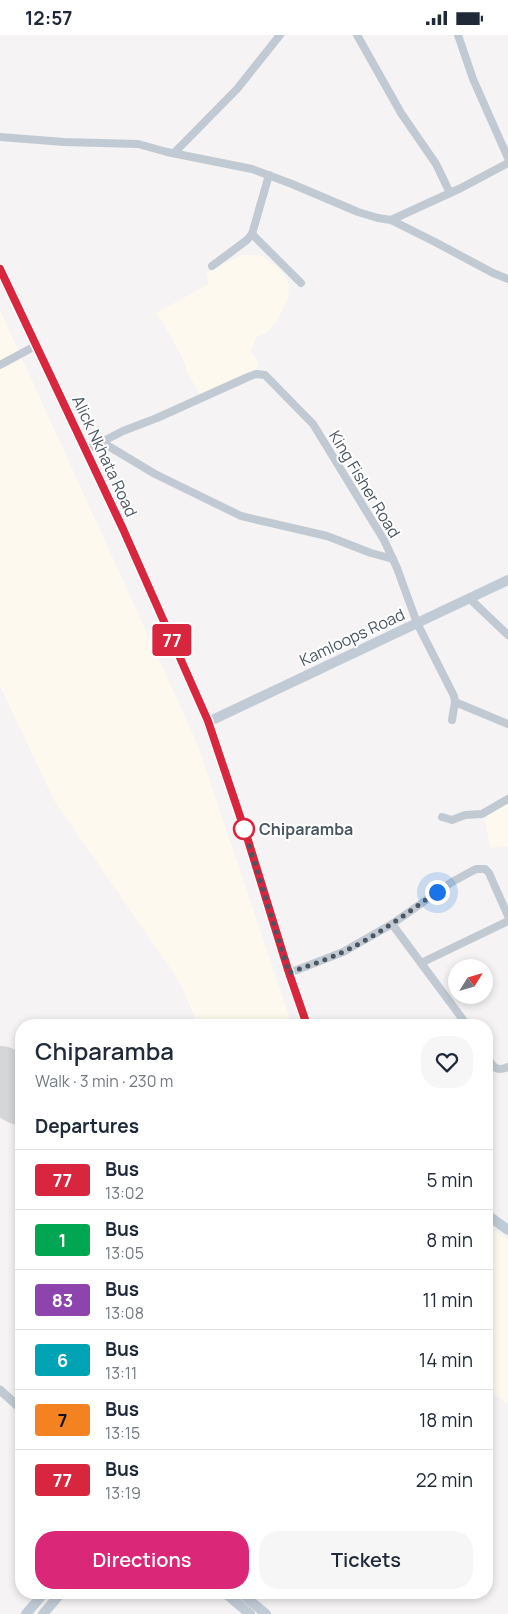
<!DOCTYPE html>
<meta charset="utf-8">
<style>
:root{--surface:#fff;--page:#f6f6f7;--text:#1f2937;--muted:#747a83;--line:#e0e1e3;--accent:#db2777}
body{margin:0;font-family:Manrope,sans-serif;background:var(--page);color:var(--text);height:100vh;display:flex;flex-direction:column;font-size:19px;white-space:nowrap}
*{box-sizing:border-box;margin:0}
p{font-size:16px;color:var(--muted)}
.icon{flex:none;width:28px;height:28px;fill:none;stroke:currentColor;stroke-width:2;stroke-linecap:round;stroke-linejoin:round}
.map{position:relative;flex:1;overflow:hidden}
.side{position:absolute;left:15px;top:984px;width:478px;height:580px;display:flex;flex-direction:column;background:var(--surface);border-radius:20px;box-shadow:0 2px 8px #0003}
.side>*{flex:none}
.badge{padding:0 10px;border-radius:4px;font-size:18px;line-height:32px}
.needle{width:32px;rotate:53deg}
.controls{position:absolute;left:448px;top:924px;display:grid;gap:10px}
.controls a{display:grid;place-items:center;width:45px;height:45px;border-radius:50%;background:var(--surface);box-shadow:0 2px 8px #0003;font-size:25px}
.you{position:absolute;width:25px;height:25px;margin:-12px;border:4px solid #fff;border-radius:50%;background:#1a73e8;box-shadow:0 0 0 8px #1a73e833}
.map>.badge{position:absolute;translate:-50% -50%;box-shadow:0 0 0 2px #fff}
h2{padding:0 20px;font-size:19px;line-height:45px}
.round{display:grid;place-items:center;flex:none;width:52px;height:52px;border-radius:20px;background:var(--page)}
.head{display:flex;align-items:center;justify-content:space-between;height:85px;padding:0 20px}
h1{font-size:24px;font-weight:600;line-height:38px}
.action{display:flex;gap:10px;margin-top:auto;padding:10px 20px}
.action a{flex:1;height:58px;border-radius:20px;background:var(--accent);color:#fff;font-size:20px;font-weight:600;line-height:58px;text-align:center}
.action a+a{background:var(--page);color:var(--text)}
ul{padding:0;list-style:none}
li{display:flex;align-items:center;gap:15px;height:60px;padding:0 20px;border-top:1px solid var(--line)}
li div{flex:1}
li b{display:block;font-size:19px}
li em{font-style:normal}
li .badge{min-width:55px;font-weight:700;text-align:center}
.status{display:flex;justify-content:space-between;align-items:center;height:35px;padding:0 25px;background:var(--surface);direction:ltr}
.status svg{height:14px;fill:currentColor}
.map>svg:first-child{display:block}
.commercial{fill:#fdf9ef}
.lines{fill:none;stroke-linecap:round;stroke-linejoin:round}
.taxiway{stroke:#d5d6d8;stroke-width:25}
.runway{stroke:#d5d6d8;stroke-width:64}
.minor{stroke:#c1cad2;stroke-width:8}
.tertiary{stroke:#c1cad2;stroke-width:9}
.secondary{stroke:#c1cbd6;stroke-width:10}
.line-casing{stroke:#fff;stroke-width:11}
.line{stroke:#d7263d;stroke-width:8}
.walk{stroke:#4a5661;stroke-width:5;stroke-dasharray:0 9}
.stop-dot{fill:#fff;stroke:#d7263d;stroke-width:2.5}
.labels{text-anchor:middle;dominant-baseline:central;stroke-width:4;stroke-linejoin:round;paint-order:stroke}
.street-label{font-size:16px;fill:#4a5661;stroke:#fff}
.stop-label{font-size:16px;font-weight:bold;fill:#4a5661;stroke:#fff;text-anchor:start}
</style>
<div class="status"><b>12:57</b><svg viewBox="0 0 49 12"><path d="M0 12V9h3v3zM5 12V6h3v6zM10 12V3h3v9zM15 12V0h3v12zM26 1h20v11H26zM47 4h2v5h-2z"/></svg></div>
<div class="map">
<svg width="508" height="1579" viewBox="0 0 508 1579">
<rect width="100%" height="100%" fill="#f5f3f3"/>
<!-- commercial -->
<g class="commercial">
<path d="M 243,220 L 255,220 L 262,221 L 277,232 L 287,244 L 289,251 L 288,263 L 277,286 L 265,299 L 256,302 L 251,317 L 259,328 L 255,337 L 201,362 L 187,337 L 184,326 L 161,284 L 156,278 L 209,249 L 206,238 L 211,235 Z"/>
<path d="M 0,275 L 197,708 L 292,990 L 198,990 L 179,946 L 54,765 L 0,651 Z"/>
<path d="M 508,767 L 508,811 L 490,813 L 484,781 Z"/>
<path d="M 486,1189 L 508,1205 L 508,1369 L 486,1354 Z"/>
</g>
<g class="lines">
<!-- taxiway -->
<path class="taxiway" d="M 0,1038 L 21,1039"/>
<!-- runway -->
<path class="runway" d="M 0,1043 L 21,1058"/>
<!-- minor -->
<g class="minor">
<path d="M 357,0 L 401,78 L 436,129 L 450,158"/>
<path d="M 458,0 L 473,44 L 508,123"/>
<path d="M 0,102 L 64,107 L 138,109 L 167,117 L 252,134 L 292,149 L 358,177 L 378,183 L 391,185 L 435,207 L 493,238 L 508,244"/>
<path d="M 174,118 L 237,54 L 280,0"/>
<path d="M 391,185 L 461,153 L 508,128"/>
<path d="M 252,199 L 301,248"/>
<path d="M 212,231 L 247,205 L 252,199 L 269,140"/>
<path d="M 0,330 L 37,310"/>
<path d="M 100,406 L 155,439 L 241,481 L 327,501 L 371,518 L 393,524"/>
<path d="M 86,415 L 123,396 L 157,383 L 248,342 L 256,339 L 265,340 L 313,389 L 384,505 L 397,533 L 417,588 L 454,661 L 455,667 L 452,685"/>
<path d="M 469,563 L 508,600"/>
<path d="M 455,667 L 508,689"/>
<path d="M 442,782 L 452,785 L 465,780 L 482,779 L 508,764"/>
<path d="M 392,889 L 467,990"/>
<path d="M 421,928 L 508,886"/>
<path d="M 289,938 L 343,917 L 392,889 L 452,847 L 476,834 L 485,834 L 489,838 L 508,881"/>
<path d="M 486,1020 C 492,1030 495,1038 508,1032"/>
</g>
<!-- tertiary -->
<path class="tertiary" d="M 0,1355 L 21,1374"/>
<!-- secondary -->
<g class="secondary">
<path d="M 0,234 L 123,494 L 208,687 L 247,802 L 289,938 L 307,990"/>
<path d="M 208,687 L 508,545"/>
<path d="M 486,1179 L 508,1195"/>
<path d="M 225,1558 L 250,1579"/>
<path d="M 241,1558 L 266,1579"/>
<path d="M 26,1579 L 44,1558"/>
<path d="M 43,1579 L 61,1558"/>
</g>
</g>
<g class="lines">
<defs>
<path id="line" d="M 0,234 L 123,494 L 208,686 L 247,802 L 289,938 L 307,990"/>
</defs>
<!-- line casing -->
<use href="#line" class="line-casing"/>
<!-- line -->
<use href="#line" class="line"/>
<!-- walk -->
<path class="walk" d="M 244,794 L 289,938 C 307,931 326,925 343,917 C 377,901 407,878 437,857"/>
</g>
<!-- markers -->
<circle class="stop-dot" cx="244" cy="794" r="10"/>
<g class="labels">
<!-- street labels -->
<g class="street-label">
<text transform="translate(105 421) rotate(65)">Alick Nkhata Road</text>
<text transform="translate(365 449) rotate(59)">King Fisher Road</text>
<text transform="translate(352 602) rotate(-25)">Kamloops Road</text>
</g>
<!-- stop labels -->
<g class="stop-label">
<text x="259" y="794">Chiparamba</text>
</g>
</g>
</svg>
<div class="controls">
<a><svg class="needle" viewBox="-14 -14 28 28"><path d="M0-13l5 13h-10z" fill="#e53935"/><path d="M0 13l5-13h-10z" fill="#747a83"/></svg></a>
</div>
<div class="you" style="left:437px;top:857px"></div>
<b class="badge" style="left:172px;top:605px;background:#d7263d;color:#fff">77</b>
<section class="side">
<div class="head"><div><h1>Chiparamba</h1><p>Walk · 3 min · 230 m</p></div><a class="round"><svg class="icon" aria-label="heart" viewBox="0 0 24 24"><path d="M12 20l-8-8c-3-5 5-10 8-4 3-6 11-1 8 4z"/></svg></a></div>
<h2>Departures</h2>
<ul>
<li><span class="badge" style="background:#d7263d;color:#fff">77</span><div><b>Bus</b><p>13:02</p></div><em>5 min</em></li>
<li><span class="badge" style="background:#00a651;color:#fff">1</span><div><b>Bus</b><p>13:05</p></div><em>8 min</em></li>
<li><span class="badge" style="background:#8e44ad;color:#fff">83</span><div><b>Bus</b><p>13:08</p></div><em>11 min</em></li>
<li><span class="badge" style="background:#00a3b4;color:#fff">6</span><div><b>Bus</b><p>13:11</p></div><em>14 min</em></li>
<li><span class="badge" style="background:#f58220;color:#111">7</span><div><b>Bus</b><p>13:15</p></div><em>18 min</em></li>
<li><span class="badge" style="background:#d7263d;color:#fff">77</span><div><b>Bus</b><p>13:19</p></div><em>22 min</em></li>
</ul>
<div class="action"><a>Directions</a><a>Tickets</a></div>
</section>
</div>
